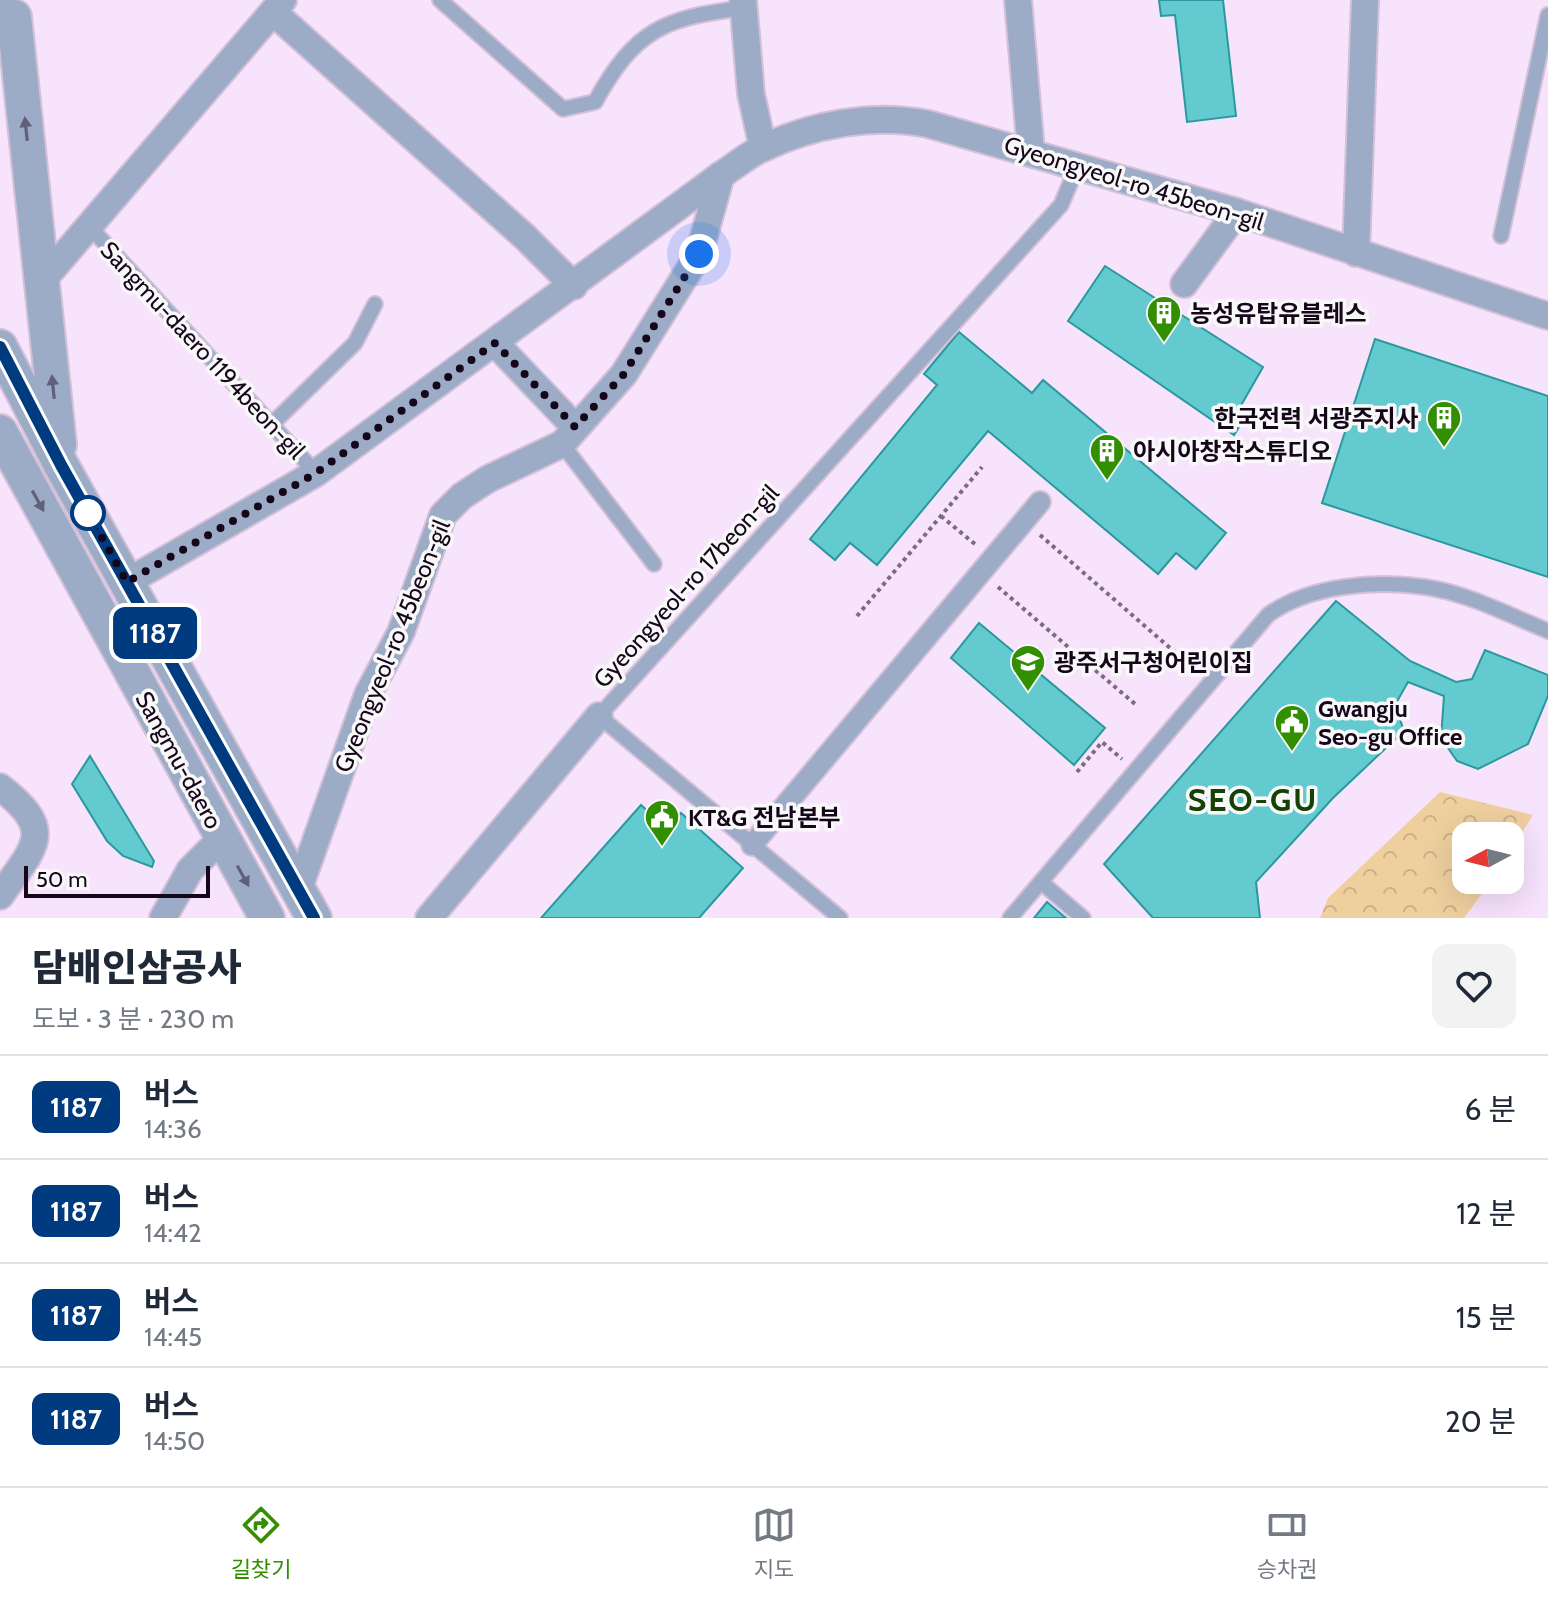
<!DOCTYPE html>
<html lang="ko">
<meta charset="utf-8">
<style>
:root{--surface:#fff;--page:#f2f2f3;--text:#1f2937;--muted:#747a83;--line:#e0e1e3;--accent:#338f02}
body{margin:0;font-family:Cabin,"Noto Sans KR",sans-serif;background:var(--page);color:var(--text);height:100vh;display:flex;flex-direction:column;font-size:30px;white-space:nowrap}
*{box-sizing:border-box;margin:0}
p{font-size:26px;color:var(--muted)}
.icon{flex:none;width:44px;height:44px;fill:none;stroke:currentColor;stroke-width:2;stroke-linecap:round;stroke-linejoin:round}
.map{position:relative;height:918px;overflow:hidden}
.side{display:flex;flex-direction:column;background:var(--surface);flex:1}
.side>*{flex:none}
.badge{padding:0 16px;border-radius:12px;font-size:28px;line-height:52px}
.needle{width:52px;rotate:263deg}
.tools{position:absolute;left:1452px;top:822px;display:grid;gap:16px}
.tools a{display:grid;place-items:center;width:72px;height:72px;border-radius:16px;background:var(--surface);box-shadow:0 8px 32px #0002;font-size:40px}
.scale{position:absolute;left:24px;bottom:20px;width:186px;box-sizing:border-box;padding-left:8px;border:4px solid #16061a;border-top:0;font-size:22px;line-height:28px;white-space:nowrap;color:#16061a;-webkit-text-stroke:6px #f8f8f8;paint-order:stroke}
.you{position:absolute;width:40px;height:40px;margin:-20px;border:6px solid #fff;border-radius:50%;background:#1a73e8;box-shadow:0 0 0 12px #1a73e833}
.map>.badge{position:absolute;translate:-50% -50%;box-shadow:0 0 0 4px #fff}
.round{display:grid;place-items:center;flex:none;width:84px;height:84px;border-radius:16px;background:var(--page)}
.summary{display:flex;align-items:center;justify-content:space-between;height:136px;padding:0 32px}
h1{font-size:38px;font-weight:800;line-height:60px}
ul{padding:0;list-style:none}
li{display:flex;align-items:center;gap:24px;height:104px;padding:0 32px;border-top:2px solid var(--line)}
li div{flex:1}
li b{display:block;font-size:30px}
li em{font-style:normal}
li .badge{min-width:88px;font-weight:700;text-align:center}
.tab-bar{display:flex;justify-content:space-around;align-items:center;height:112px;border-top:2px solid var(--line);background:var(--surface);font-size:22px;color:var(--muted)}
.tab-bar a{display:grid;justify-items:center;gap:4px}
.tab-bar .current{color:var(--accent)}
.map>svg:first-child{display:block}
.park{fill:url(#park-crowns)}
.building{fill:#63cbcf;stroke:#29999e;stroke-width:2}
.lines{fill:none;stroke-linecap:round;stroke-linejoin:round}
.service-casing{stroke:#d3c0d8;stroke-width:18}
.pedestrian-casing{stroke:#d3c0d8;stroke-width:24}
.minor-casing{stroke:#d3c0d8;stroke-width:30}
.tertiary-casing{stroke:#d3c0d8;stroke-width:38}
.path{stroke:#7d6b81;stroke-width:4;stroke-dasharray:4 4;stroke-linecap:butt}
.service{stroke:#9cacc6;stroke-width:14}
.pedestrian{stroke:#9cacc6;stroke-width:20}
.minor{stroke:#9cacc6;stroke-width:26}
.tertiary{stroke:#9cacc6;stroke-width:34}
.oneway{fill:#606179}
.line-casing{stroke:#fff;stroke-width:18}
.line{stroke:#003b80;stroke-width:12}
.walk{stroke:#16061a;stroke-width:8;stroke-dasharray:0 14.4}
.stop-dot{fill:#fff;stroke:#003b80;stroke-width:4}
.labels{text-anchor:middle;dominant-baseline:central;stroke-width:7;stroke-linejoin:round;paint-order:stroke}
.street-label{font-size:24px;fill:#16061a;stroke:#f8f8f8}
.poi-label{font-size:24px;font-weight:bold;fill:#16061a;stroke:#f8f8f8;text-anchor:start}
.district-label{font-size:32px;font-weight:bold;letter-spacing:2px;fill:#154104;stroke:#f8f8f8}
</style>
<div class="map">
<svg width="1548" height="918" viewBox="0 0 1548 918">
<defs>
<pattern id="park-crowns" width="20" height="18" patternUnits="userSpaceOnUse" patternTransform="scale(2)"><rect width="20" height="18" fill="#efcf9e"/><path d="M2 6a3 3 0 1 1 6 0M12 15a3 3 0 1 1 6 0" fill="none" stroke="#ccb088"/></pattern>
</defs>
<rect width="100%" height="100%" fill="#f7e3fc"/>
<!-- park -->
<path class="park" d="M 1440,792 L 1533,815 L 1510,851 L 1510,836 L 1466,836 L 1466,880 L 1492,880 L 1464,918 L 1320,918 L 1328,898 Z"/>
<!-- building -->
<g class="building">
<path d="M 1159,0 L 1223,0 L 1236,116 L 1187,122 L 1175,15 L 1161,16 Z"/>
<path d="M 1105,266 L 1263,367 L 1239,409 L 1247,414 L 1234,435 L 1068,321 Z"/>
<path d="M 959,332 L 1032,393 L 1043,380 L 1226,533 L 1196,569 L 1176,553 L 1158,574 L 988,431 L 877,565 L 850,543 L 835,560 L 810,539 L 937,385 L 924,374 Z"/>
<path d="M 1375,339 L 1548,396 L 1548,577 L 1322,503 Z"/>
<path d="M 1336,601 L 1410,661 L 1456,682 L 1472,679 L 1485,650 L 1548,675 L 1548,696 L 1528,744 L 1478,769 L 1457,761 L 1441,738 L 1444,696 L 1408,682 L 1395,705 L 1404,731 L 1333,798 L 1256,882 L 1260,918 L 1153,918 L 1104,864 Z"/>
<path d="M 979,623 L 1105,728 L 1074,765 L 951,658 Z"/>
<path d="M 90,756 L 154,861 L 152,867 L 123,856 L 107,841 L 72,784 Z"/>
<path d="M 641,805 L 667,828 L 681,813 L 743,868 L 699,918 L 541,918 Z"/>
<path d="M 1047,902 L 1066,918 L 1034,918 Z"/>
</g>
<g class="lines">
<defs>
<g id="service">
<path d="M 440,0 L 563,109 L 595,102 C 635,30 663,18 743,8"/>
<path d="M 89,226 L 316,473"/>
<path d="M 1501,236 L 1548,15"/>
<path d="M 271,425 L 355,343 L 375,304"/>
<path d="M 562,444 L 654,564"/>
<path d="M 1041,882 L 1083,918"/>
<path d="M 840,918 L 599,716 L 1061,205 L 1078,165"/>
<path d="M 1010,918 L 1268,615 C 1309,585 1375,580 1425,587 C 1467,593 1509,615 1548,631"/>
</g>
<path id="pedestrian" d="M 752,845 L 1040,502"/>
<g id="minor">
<path d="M 743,0 L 751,94 L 763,148"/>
<path d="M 1018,0 L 1031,152"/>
<path d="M 273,12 L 525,237 L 574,286"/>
<path d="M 1356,253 L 1365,0"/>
<path d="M 42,281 L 283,0"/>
<path d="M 1184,284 L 1237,212"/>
<path d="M 495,343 L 575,427"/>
<path d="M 127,582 L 316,473 L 721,175"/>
<path d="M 0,787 C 57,831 35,846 0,896"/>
<path d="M 298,891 L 368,694 L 401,632 L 443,515 L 462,496 L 488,479 L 562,444 L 624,374 L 699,254 L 721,175 C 735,166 749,154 763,148 C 813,124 874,113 928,124 L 1237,212 L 1548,316"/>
<path d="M 163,918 L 190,870 L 222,838"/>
<path d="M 429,918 L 599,716"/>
</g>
<g id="tertiary">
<path d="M 0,16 L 14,17 L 59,445"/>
<path d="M 0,347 L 61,465 L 314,918"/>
<path d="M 0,432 L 267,918"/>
</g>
</defs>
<!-- service casing -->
<use href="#service" class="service-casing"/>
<!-- pedestrian casing -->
<use href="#pedestrian" class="pedestrian-casing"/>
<!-- minor casing -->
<use href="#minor" class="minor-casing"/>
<!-- tertiary casing -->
<use href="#tertiary" class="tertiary-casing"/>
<!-- path -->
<g class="path">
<path d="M 941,516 L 976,545"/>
<path d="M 1040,535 L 1177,654"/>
<path d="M 998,587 L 1135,704"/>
<path d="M 857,616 L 982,467"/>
<path d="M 1077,772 L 1102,742 L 1122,759"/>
</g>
<!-- service -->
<use href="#service" class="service"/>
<!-- pedestrian -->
<use href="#pedestrian" class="pedestrian"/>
<!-- minor -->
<use href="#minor" class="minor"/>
<!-- tertiary -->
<use href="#tertiary" class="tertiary"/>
</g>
<!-- one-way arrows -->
<defs><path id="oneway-solid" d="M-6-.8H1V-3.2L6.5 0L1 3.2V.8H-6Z" transform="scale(2)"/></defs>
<g class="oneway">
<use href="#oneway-solid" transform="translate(26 129) rotate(-96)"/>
<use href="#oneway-solid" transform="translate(53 387) rotate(-96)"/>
<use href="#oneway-solid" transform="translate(38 501) rotate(61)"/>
<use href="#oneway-solid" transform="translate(243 876) rotate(61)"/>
</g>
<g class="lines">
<defs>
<path id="line" d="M 0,347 L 61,465 L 314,918"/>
</defs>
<!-- line casing -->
<use href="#line" class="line-casing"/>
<!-- line -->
<use href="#line" class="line"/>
<!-- walk -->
<path class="walk" d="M 88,513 L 127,582 L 316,473 L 495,343 L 575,427 L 624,374 L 699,254"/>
</g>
<!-- icons -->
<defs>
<symbol id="building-pin" viewBox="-11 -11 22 30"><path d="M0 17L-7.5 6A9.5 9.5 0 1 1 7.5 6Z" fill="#338f02" stroke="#f8f8f8"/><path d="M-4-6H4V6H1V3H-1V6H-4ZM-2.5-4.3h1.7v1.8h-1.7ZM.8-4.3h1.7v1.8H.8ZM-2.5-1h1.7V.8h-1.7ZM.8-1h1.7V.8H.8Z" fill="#fff"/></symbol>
<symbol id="school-pin" viewBox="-11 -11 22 30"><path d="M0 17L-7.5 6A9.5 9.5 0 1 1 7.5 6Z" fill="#338f02" stroke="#f8f8f8"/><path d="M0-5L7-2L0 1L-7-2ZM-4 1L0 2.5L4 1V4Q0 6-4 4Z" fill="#fff"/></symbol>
<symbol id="civic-pin" viewBox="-11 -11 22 30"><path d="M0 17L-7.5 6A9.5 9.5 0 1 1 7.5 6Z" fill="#338f02" stroke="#f8f8f8"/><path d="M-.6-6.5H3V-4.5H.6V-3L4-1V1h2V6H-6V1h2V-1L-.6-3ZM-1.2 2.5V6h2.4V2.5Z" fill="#fff"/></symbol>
</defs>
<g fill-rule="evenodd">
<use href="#building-pin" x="1144" y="293" width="40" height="54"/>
<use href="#building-pin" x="1424" y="398" width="40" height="54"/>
<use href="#building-pin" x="1087" y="431" width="40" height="54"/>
<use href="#school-pin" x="1008" y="642" width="40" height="54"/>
<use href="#civic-pin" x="1272" y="702" width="40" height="54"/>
<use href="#civic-pin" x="642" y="797" width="40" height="54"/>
</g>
<!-- markers -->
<circle class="stop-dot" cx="88" cy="513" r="16"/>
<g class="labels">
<!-- street labels -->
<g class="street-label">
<text transform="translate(1134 183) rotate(17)">Gyeongyeol-ro 45beon-gil</text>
<text transform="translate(203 350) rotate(47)">Sangmu-daero 1194beon-gil</text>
<text transform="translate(686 586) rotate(-48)">Gyeongyeol-ro 17beon-gil</text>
<text transform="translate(392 646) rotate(-68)">Gyeongyeol-ro 45beon-gil</text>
<text transform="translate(179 760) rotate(61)">Sangmu-daero</text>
</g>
<!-- poi labels -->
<g class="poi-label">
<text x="1190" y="313">농성유탑유블레스</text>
<text x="1418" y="418" text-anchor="end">한국전력 서광주지사</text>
<text x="1133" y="451">아시아창작스튜디오</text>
<text x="1054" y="662">광주서구청어린이집</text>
<text x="1318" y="708">Gwangju<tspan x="1318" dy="28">Seo-gu Office</tspan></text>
<text x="688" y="817">KT&amp;G 전남본부</text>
</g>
<!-- district labels -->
<g class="district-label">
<text x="1253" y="799">SEO-GU</text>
</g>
</g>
</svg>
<div class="tools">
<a><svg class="needle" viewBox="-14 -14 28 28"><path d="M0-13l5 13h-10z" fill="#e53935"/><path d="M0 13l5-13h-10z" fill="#747a83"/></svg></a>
</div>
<div class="scale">50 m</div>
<div class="you" style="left:699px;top:254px"></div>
<b class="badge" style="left:155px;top:633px;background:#003b80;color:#fff">1187</b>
</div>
<section class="side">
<div class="summary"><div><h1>담배인삼공사</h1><p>도보 · 3 분 · 230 m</p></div><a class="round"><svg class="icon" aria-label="heart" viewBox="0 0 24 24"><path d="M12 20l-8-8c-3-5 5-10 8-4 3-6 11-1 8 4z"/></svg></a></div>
<ul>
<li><span class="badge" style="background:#003b80;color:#fff">1187</span><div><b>버스</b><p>14:36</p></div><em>6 분</em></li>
<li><span class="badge" style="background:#003b80;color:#fff">1187</span><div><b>버스</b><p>14:42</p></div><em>12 분</em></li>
<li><span class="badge" style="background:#003b80;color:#fff">1187</span><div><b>버스</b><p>14:45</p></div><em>15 분</em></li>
<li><span class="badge" style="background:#003b80;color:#fff">1187</span><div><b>버스</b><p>14:50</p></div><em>20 분</em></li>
</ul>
</section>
<nav class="tab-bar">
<a class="current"><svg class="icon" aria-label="directions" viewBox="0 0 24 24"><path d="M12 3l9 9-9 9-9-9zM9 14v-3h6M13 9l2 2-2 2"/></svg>길찾기</a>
<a><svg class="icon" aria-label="map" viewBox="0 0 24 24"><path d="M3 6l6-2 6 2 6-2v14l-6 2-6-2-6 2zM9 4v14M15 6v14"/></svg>지도</a>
<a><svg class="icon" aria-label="tickets" viewBox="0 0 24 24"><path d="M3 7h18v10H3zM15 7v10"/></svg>승차권</a>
</nav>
